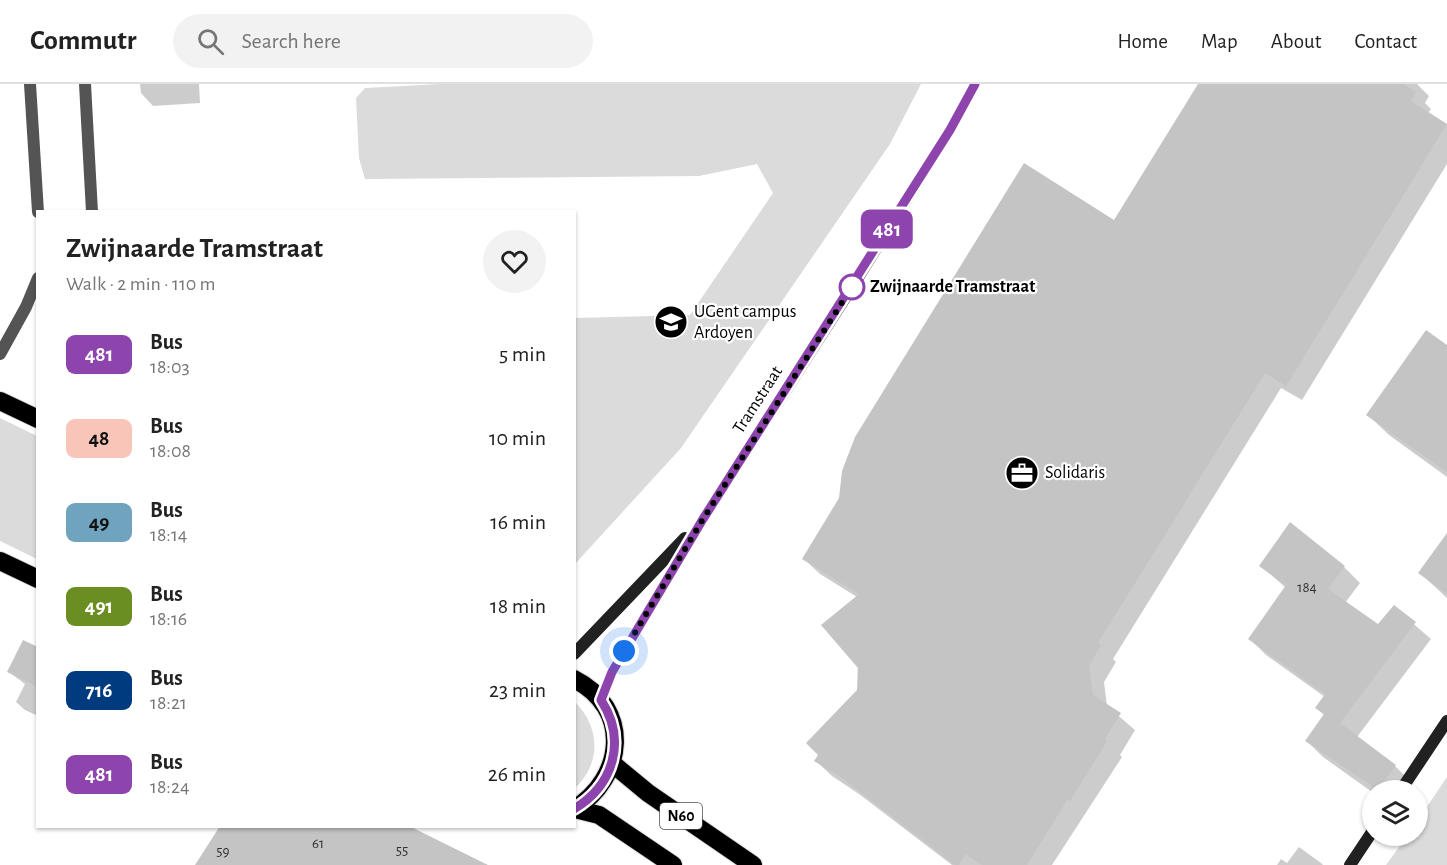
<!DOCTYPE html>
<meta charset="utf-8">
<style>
:root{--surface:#fff;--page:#f2f2f2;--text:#222;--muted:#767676;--line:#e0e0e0}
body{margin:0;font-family:"Alegreya Sans",sans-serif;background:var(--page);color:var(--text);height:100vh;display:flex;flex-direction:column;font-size:22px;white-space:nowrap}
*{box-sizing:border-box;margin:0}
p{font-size:20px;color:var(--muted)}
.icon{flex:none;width:33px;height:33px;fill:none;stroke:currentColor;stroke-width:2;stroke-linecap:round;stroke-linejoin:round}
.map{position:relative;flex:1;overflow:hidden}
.panel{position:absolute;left:36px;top:126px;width:540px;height:618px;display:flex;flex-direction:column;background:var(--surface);border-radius:0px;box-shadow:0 2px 4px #0004}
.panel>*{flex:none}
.badge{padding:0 12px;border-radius:9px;font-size:21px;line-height:39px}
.controls{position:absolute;left:1362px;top:696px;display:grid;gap:12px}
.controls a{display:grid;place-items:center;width:66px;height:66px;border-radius:50%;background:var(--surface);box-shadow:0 2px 4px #0004;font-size:30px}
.you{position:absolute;width:30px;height:30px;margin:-15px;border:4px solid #fff;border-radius:50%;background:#1a73e8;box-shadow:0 0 0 9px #1a73e833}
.map>.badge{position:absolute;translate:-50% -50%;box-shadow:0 0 0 3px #fff}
.round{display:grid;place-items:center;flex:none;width:63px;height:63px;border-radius:32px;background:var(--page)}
.overview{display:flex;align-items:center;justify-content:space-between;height:102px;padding:0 30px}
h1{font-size:28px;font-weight:600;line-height:45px}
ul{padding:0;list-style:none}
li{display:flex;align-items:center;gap:18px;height:84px;padding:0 30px}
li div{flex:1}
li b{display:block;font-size:22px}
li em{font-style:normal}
li .badge{min-width:66px;font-weight:700;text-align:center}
header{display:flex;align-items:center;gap:36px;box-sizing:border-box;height:84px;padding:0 30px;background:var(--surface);border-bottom:2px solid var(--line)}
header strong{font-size:28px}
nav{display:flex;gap:33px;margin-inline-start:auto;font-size:21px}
.search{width:420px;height:54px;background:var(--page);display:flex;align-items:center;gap:15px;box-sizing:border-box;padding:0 21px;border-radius:33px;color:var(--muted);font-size:22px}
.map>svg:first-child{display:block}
.green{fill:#dbdbdb}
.shadow{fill:#0003}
.building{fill:#c4c4c4}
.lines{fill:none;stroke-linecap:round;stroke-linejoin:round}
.highway-casing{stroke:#dbdbdb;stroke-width:20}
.street{stroke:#545454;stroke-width:12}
.secondary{stroke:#212121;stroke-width:12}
.highway{stroke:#000;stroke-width:18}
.line-casing{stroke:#fff;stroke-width:14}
.line{stroke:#8e44ad;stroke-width:9}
.walk{stroke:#000;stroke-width:6;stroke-dasharray:0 10.8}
.stop-dot{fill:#fff;stroke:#8e44ad;stroke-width:3}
.labels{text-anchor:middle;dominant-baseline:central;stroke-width:4.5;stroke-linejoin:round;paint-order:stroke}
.number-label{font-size:15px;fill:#313131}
.shield{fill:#fff;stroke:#4c4c4c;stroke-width:1.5}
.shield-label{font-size:16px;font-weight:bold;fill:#000}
.stop-label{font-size:18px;font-weight:bold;fill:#000;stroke:#fff;text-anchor:start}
.poi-label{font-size:18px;fill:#000;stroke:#fff;text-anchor:start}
.street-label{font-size:18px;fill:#000;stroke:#fff}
</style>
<header>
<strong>Commutr</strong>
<div class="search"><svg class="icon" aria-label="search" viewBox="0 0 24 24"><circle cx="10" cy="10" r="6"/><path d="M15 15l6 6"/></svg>Search here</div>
<nav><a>Home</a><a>Map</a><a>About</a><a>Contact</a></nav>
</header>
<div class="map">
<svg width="1447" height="781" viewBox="0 0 1447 781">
<rect width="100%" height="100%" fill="#fff"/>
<!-- green -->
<g class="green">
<path d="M 441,0 L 921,0 L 890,60 L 681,364 L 575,480 L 575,234 L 690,231 L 773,109 L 757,80 L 699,92 L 365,95 L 359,74 L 356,14 L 365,4 Z"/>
<path d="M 0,334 L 37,352 L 37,475 L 0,457 Z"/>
<path d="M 574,617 C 600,642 602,679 575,704 Z"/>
<path d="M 1447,693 L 1447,781 L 1386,781 L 1407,752 L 1418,752 L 1418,736 Z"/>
</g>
<!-- shadow -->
<g class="shadow">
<path d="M 140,0 L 199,0 L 200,19 L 153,22 L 141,9 Z"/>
<path d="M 1199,0 L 1417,0 L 1429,12 L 1425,19 L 1431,25 L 1428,29 L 1447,41 L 1447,80 L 1302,316 L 1281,304 L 1113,575 L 1116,578 L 1104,598 L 1107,622 L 1135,646 L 1120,671 L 1122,673 L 1052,781 L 952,781 L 859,710 L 832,692 L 816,677 L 858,607 L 857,513 L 820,490 L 804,475 L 1114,138 Z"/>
<path d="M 1447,263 L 1447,393 L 1389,351 L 1368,331 Z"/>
<path d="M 1447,451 L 1447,514 L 1420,489 Z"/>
<path d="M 1261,482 L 1344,483 L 1360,499 L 1345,519 L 1379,543 L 1394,523 L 1431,555 L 1357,653 L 1395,682 L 1411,698 L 1405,706 L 1372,708 L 1323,673 L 1307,657 L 1325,632 L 1317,624 L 1325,613 L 1266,571 L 1250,555 L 1286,504 Z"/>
<path d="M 38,565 L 38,632 L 25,626 L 16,618 L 25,600 L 9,588 Z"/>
<path d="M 1299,763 L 1321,779 L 1323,781 L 1277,781 L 1281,775 L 1287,779 Z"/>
</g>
<!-- building -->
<g class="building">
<path d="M 1198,0 L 1404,0 L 1416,8 L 1411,17 L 1447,40 L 1286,302 L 1265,289 L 1098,559 L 1101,561 L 1089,582 L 1093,611 L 1121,629 L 1105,655 L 1107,657 L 1070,717 L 1067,716 L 1027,781 L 982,781 L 965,770 L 959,781 L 955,781 L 842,694 L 814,677 L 818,671 L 806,659 L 857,606 L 858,584 L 821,541 L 859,510 L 802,475 L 839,414 L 842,387 L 855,353 L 1024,79 L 1114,136 Z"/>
<path d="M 1426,246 L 1447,261 L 1447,388 L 1366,331 Z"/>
<path d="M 1290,438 L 1345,482 L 1328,505 L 1378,540 L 1394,521 L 1416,538 L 1340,639 L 1396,681 L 1378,706 L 1305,657 L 1324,630 L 1315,624 L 1325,610 L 1248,555 L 1286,501 L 1259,482 Z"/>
<path d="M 1447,449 L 1447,510 L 1418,489 Z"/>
<path d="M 23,556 L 38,563 L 38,603 L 7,588 Z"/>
<path d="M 220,742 L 409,742 L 488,781 L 195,781 Z"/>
</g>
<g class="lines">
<defs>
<g id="highway">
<path d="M 0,317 L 38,335"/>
<path d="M 0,477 L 38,495"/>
<path d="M 574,595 C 632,624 625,694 574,725"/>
<path d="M 613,680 L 648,709 L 753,781"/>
<path d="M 575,725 L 599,731 L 673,781"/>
</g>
</defs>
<!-- highway casing -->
<use href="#highway" class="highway-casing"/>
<!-- street -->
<g class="street">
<path d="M 30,0 L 38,128"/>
<path d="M 85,0 L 92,128"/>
<path d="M 0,270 L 26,223 L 38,194"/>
</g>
<!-- secondary -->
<g class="secondary">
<path d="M 574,570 L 685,454"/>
<path d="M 601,617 L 612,588 L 703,435 L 852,203 L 950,46 L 975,0"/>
<path d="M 1401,706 L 1447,637"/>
<path d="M 1350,781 L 1372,748"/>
</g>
<!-- highway -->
<use href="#highway" class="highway"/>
</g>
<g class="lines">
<defs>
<path id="line" d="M 574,725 C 614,701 627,656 601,616 L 612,588 L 703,435 L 950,46 L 975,0"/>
</defs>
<!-- line casing -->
<use href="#line" class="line-casing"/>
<!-- line -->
<use href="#line" class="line"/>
<!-- walk -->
<path class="walk" d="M 624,567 L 703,435 L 852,203"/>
</g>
<!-- icons -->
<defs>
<symbol id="university-disc" viewBox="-11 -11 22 22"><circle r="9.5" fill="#000" stroke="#fff"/><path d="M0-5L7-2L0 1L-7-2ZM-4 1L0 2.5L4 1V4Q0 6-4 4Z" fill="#fff"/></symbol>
<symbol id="office-disc" viewBox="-11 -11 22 22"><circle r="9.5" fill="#000" stroke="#fff"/><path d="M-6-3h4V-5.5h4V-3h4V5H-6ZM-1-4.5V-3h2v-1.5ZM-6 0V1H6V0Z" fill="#fff"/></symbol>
</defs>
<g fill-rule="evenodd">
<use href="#university-disc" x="652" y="219" width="38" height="38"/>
<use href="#office-disc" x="1003" y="370" width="38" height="38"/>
</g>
<!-- markers -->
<circle class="stop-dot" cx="852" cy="203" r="12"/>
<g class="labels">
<!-- number labels -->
<g class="number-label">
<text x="1307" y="503">184</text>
<text x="318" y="759">61</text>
<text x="402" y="766">55</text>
<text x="223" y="767">59</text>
</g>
<!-- shield labels -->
<rect class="shield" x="660" y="719" width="42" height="26" rx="4.5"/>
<g class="shield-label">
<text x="681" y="732">N60</text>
</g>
<!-- stop labels -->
<g class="stop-label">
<text x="870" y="203">Zwijnaarde Tramstraat</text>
</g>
<!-- poi labels -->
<g class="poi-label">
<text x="694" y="228">UGent campus<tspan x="694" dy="21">Ardoyen</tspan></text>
<text x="1045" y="389">Solidaris</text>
</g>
<!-- street labels -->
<g class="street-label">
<text transform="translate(758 316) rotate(-57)">Tramstraat</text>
</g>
</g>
</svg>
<div class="controls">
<a><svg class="icon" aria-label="layers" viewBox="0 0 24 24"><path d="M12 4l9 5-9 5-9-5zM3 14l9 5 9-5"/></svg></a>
</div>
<div class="you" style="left:624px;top:567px"></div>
<b class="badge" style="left:887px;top:145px;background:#8e44ad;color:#fff">481</b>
<section class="panel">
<div class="overview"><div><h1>Zwijnaarde Tramstraat</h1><p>Walk · 2 min · 110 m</p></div><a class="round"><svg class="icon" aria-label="heart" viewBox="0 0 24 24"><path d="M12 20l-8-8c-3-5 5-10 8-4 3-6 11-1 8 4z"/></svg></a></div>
<ul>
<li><span class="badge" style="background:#8e44ad;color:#fff">481</span><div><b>Bus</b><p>18:03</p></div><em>5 min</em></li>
<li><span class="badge" style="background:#f9c5b8;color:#111">48</span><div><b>Bus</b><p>18:08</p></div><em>10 min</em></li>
<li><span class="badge" style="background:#70a3bd;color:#111">49</span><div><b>Bus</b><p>18:14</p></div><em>16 min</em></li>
<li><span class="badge" style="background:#6b8e23;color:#fff">491</span><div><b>Bus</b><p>18:16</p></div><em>18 min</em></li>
<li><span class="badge" style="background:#003b80;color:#fff">716</span><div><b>Bus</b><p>18:21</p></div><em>23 min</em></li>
<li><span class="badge" style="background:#8e44ad;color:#fff">481</span><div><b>Bus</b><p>18:24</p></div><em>26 min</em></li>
</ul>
</section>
</div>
